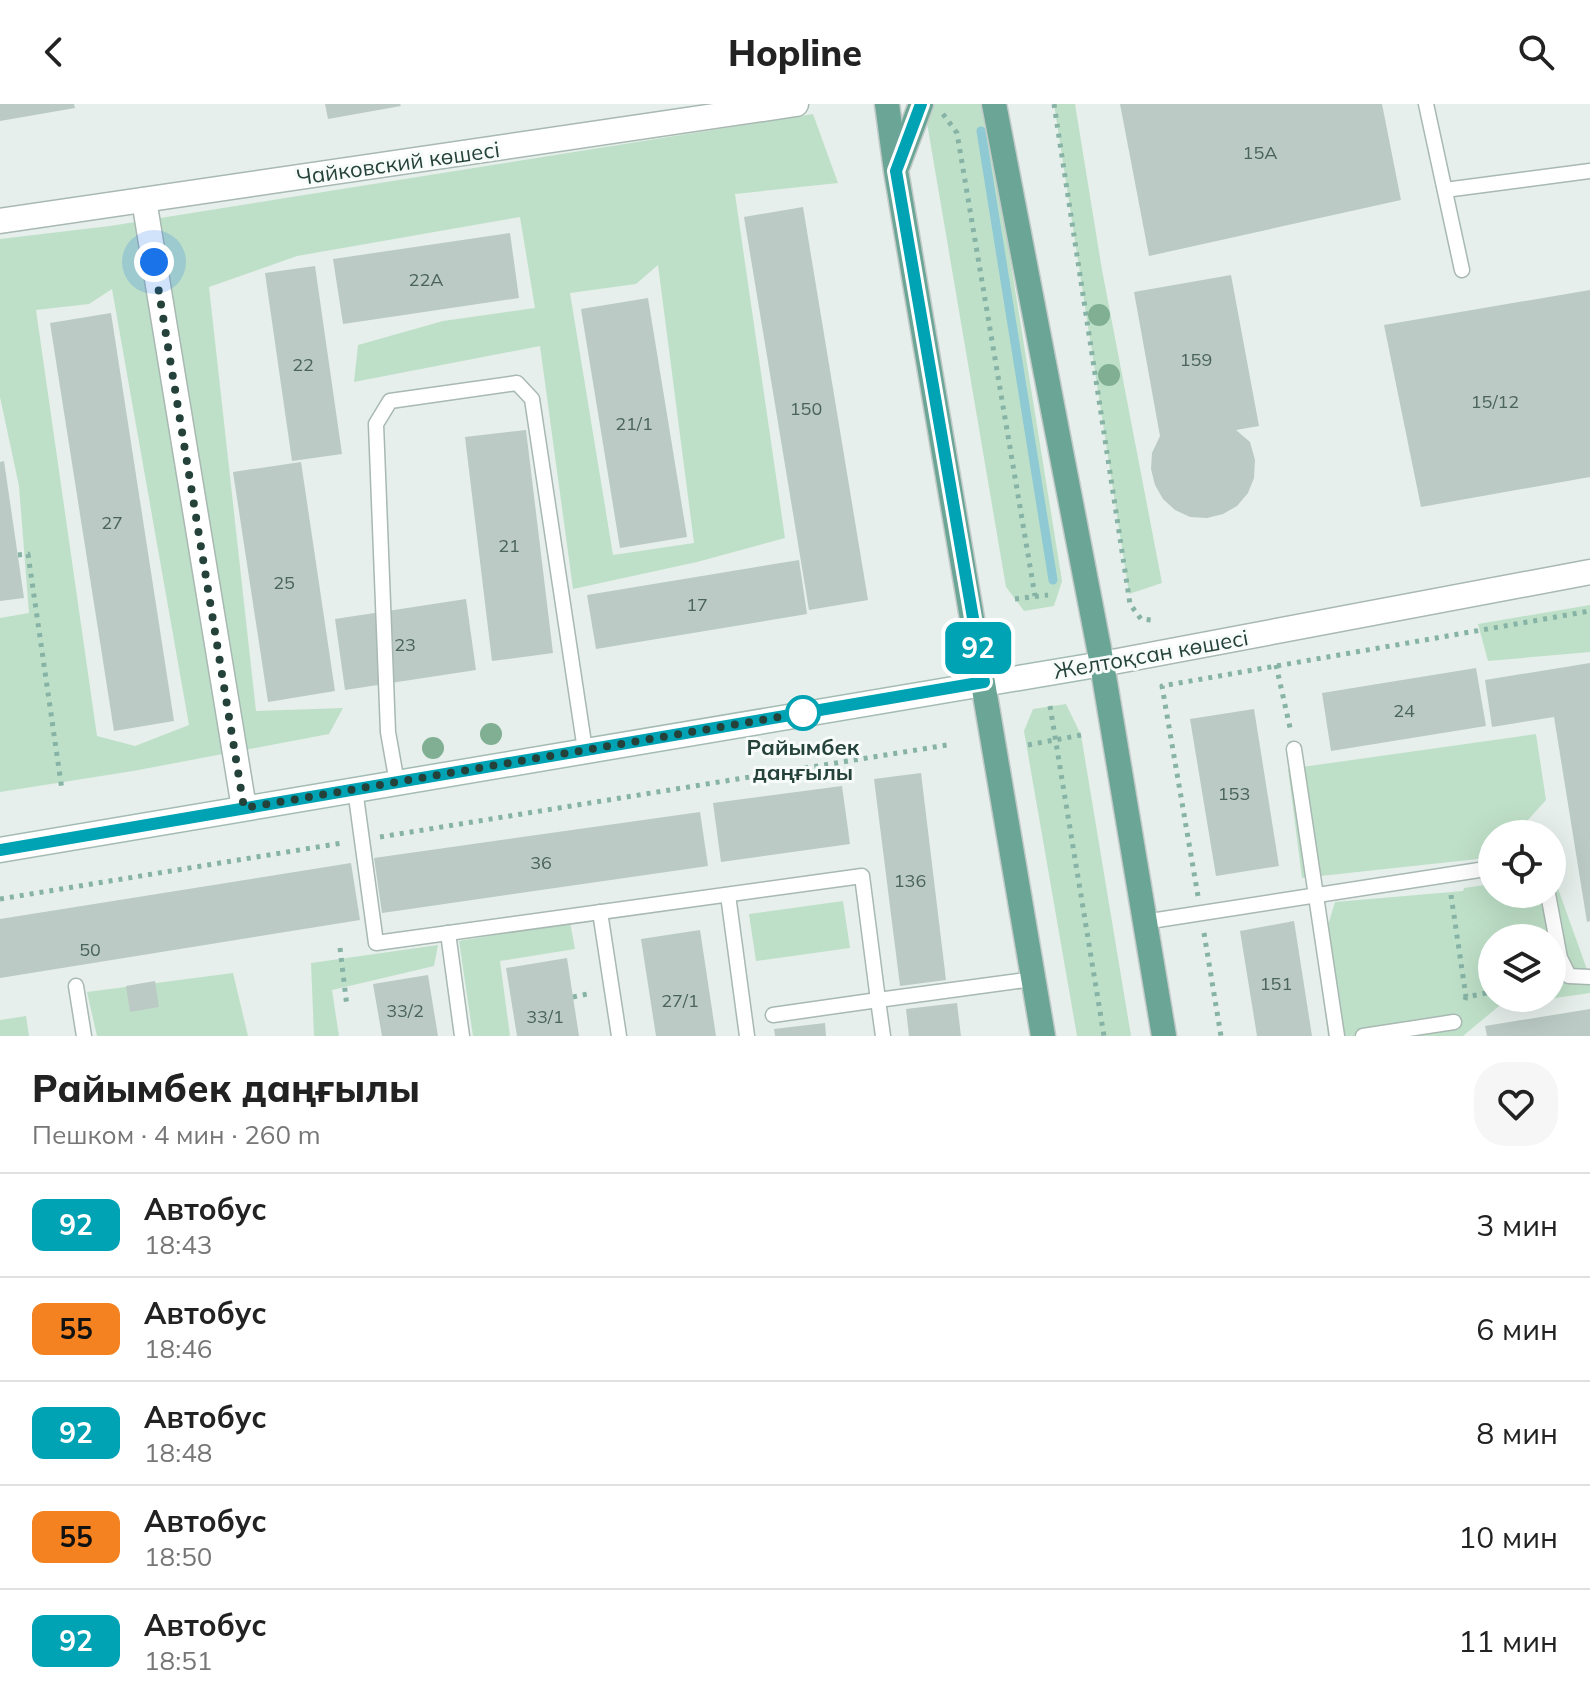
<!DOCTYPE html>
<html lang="ru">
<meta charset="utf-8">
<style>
:root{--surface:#fff;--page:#f6f6f6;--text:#222;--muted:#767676;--line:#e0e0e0}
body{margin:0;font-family:Mulish,sans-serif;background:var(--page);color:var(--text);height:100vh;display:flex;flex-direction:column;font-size:30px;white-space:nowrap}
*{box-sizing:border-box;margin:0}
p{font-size:26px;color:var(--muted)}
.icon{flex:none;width:44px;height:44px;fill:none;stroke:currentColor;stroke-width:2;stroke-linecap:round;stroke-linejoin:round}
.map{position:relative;height:932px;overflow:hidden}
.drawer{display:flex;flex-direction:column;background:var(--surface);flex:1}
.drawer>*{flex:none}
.badge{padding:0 16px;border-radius:12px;font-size:28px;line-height:52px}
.controls{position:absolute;left:1478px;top:716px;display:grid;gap:16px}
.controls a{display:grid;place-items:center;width:88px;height:88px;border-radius:50%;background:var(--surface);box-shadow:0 8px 32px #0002;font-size:40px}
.you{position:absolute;width:40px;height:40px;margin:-20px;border:6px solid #fff;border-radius:50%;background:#1a73e8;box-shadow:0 0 0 12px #1a73e833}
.map>.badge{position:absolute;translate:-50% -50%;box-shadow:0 0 0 4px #fff}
.round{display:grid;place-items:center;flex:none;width:84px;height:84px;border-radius:32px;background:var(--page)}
.overview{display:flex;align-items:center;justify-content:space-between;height:136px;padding:0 32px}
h1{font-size:38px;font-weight:800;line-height:60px}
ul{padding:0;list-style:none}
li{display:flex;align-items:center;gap:24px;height:104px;padding:0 32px;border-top:2px solid var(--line)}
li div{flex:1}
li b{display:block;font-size:30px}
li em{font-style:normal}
li .badge{min-width:88px;font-weight:700;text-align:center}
header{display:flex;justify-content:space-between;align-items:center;height:104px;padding:0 32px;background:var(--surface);font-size:36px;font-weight:800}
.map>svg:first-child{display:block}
.green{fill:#bfe0c8;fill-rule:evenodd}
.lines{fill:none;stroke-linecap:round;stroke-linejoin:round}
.stream{stroke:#8ec9d4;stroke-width:9}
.building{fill:#bbcac4}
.lane-casing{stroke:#a8b8b2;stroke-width:17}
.street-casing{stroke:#a8b8b2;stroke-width:27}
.secondary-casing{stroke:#a4bbb3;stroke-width:27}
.primary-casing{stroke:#c2cac8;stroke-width:27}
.path{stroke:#86b3a5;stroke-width:5;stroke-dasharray:4 6;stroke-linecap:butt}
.lane{stroke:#fff;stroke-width:14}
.street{stroke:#fff;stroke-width:24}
.secondary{stroke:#fff;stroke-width:24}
.primary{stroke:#6aa596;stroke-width:24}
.tree{fill:#80af93}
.line-casing{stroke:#fff;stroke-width:18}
.line{stroke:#00a3b4;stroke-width:12}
.walk{stroke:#24423a;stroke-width:8;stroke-dasharray:0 14.4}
.stop-dot{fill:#fff;stroke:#00a3b4;stroke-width:4}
.labels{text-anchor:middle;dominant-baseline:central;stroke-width:6;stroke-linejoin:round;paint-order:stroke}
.number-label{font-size:18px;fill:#4a645c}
.street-label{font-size:22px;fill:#24423a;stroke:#f7fbf9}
.stop-label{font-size:22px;font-weight:bold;fill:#24423a;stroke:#f7fbf9}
</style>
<header><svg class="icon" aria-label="back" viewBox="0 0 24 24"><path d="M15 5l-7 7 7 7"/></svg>Hopline<svg class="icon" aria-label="search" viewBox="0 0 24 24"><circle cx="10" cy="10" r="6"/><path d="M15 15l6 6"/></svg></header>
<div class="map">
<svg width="1590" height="932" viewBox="0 0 1590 932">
<rect width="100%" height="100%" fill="#e6efeb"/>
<!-- green -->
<g class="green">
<path d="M 931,0 L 982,0 L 986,5 L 1062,477 L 1054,502 L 1024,507 L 1006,483 L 926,13 Z"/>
<path d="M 1054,0 L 1075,0 L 1102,166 L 1162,479 L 1129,490 Z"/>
<path d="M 813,10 L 838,79 L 735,90 L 785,434 L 697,458 L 573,485 L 540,242 L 354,278 L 358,241 L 443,217 L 535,204 L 520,113 L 297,152 L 209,183 L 256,607 L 343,604 L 329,630 L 133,667 L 0,688 L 0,514 L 29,509 L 19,382 L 0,293 L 0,135 L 110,122 ZM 658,161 L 694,439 L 613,451 L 570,189 L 636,180 ZM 112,185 L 189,621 L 135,642 L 97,632 L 36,206 L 89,200 Z"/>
<path d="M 1590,501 L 1590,548 L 1488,557 L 1478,520 Z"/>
<path d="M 1066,600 L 1081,631 L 1131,932 L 1077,932 L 1024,627 L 1033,605 Z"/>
<path d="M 1536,630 L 1546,696 L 1515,730 L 1492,730 L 1492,750 L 1487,754 L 1302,774 L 1288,665 Z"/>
<path d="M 1556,779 L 1590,874 L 1590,889 L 1499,902 L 1463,932 L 1328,932 L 1318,854 L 1335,798 L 1463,787 L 1464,784 L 1492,780 L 1492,790 L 1552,790 L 1552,780 ZM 1492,834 L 1552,834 L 1552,894 L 1492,894 Z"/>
<path d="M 843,797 L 850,844 L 756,857 L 749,810 Z"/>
<path d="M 570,818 L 575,845 L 500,857 L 510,932 L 473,932 L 459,837 Z"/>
<path d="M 438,841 L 434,862 L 332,886 L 339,932 L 314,932 L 311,859 Z"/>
<path d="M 233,869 L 248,932 L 97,932 L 87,888 Z"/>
<path d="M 26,912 L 29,932 L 0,932 L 0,916 Z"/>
</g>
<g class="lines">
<!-- stream -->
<path class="stream" d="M 981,27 L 1053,476"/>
</g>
<!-- building -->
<g class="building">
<path d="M 0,0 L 74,0 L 75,4 L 0,17 Z"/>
<path d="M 325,0 L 400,0 L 401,2 L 328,15 Z"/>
<path d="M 1120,0 L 1382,0 L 1401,96 L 1149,152 Z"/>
<path d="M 803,103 L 868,496 L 809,506 L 744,113 Z"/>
<path d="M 510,129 L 519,194 L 343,220 L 333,155 Z"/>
<path d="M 315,162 L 342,350 L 292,357 L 265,169 Z"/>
<path d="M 1231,171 L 1259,322 L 1236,326 L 1250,338 L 1255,356 L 1254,374 L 1248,389 L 1237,402 L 1223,410 L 1207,414 L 1190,413 L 1175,406 L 1163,395 L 1155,381 L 1151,365 L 1152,349 L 1160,332 L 1134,188 Z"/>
<path d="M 1590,186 L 1590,373 L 1421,403 L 1384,221 Z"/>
<path d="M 648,194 L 687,433 L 620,444 L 581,205 Z"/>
<path d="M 111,209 L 174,617 L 114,627 L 50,219 Z"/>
<path d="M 526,326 L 553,549 L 492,557 L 465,333 Z"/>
<path d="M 4,357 L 24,494 L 0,497 L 0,358 Z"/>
<path d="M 301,358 L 335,587 L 268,598 L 233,368 Z"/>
<path d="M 799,456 L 807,510 L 596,545 L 587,491 Z"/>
<path d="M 466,495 L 476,566 L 345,586 L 335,515 Z"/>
<path d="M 1590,559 L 1590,817 L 1587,818 L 1554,613 L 1492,623 L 1485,576 Z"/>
<path d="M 1476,564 L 1486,622 L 1331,647 L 1322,589 Z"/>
<path d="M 1254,605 L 1279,762 L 1216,772 L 1190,615 Z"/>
<path d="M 921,669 L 946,876 L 900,882 L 874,675 Z"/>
<path d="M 842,682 L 850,740 L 721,758 L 713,699 Z"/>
<path d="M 700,708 L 708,762 L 382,809 L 374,754 Z"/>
<path d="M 351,759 L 360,816 L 0,874 L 0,815 Z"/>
<path d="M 1294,817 L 1312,932 L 1257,932 L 1240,827 Z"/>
<path d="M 700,826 L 716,932 L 656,932 L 641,835 Z"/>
<path d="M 567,854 L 579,932 L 517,932 L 506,864 Z"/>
<path d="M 428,871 L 438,932 L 382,932 L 373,880 Z"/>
<path d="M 155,877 L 159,903 L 130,908 L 126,882 Z"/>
<path d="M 957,899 L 961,932 L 909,932 L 906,905 Z"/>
<path d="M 1590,905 L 1590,932 L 1487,932 L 1485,922 Z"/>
<path d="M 825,919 L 826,932 L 775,932 L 774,925 Z"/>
</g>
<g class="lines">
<defs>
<g id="lane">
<path d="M 1426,0 L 1462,166"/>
<path d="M 1445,86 L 1590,67"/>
<path d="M 1294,645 L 1337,932"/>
<path d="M 397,679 L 388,628 L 376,320 L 390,297 L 517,279 L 532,295 L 585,646"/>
<path d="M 355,685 L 376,839 L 862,772 L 878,896 L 1033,875"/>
<path d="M 1548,790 L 1560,854 L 1569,872 L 1590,873"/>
<path d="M 728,791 L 747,932"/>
<path d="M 600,808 L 619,932"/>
<path d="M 1144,818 L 1492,764"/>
<path d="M 448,829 L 462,932"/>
<path d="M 76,882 L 84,932"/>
<path d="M 773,911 L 878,896 L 883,932"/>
<path d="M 1363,932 L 1454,918"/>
</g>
<g id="street">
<path d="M 144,96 L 244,704"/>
<path d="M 0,117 L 796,0"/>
<path d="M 1102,560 L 1590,468"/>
</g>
<path id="secondary" d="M 0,746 L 1102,560"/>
<g id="primary">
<path d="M 887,0 L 896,67 L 1043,932"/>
<path d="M 994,0 L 1102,560 L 1164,932"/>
<path d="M 898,61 L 921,0"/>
</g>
</defs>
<!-- lane casing -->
<use href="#lane" class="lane-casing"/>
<!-- street casing -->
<use href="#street" class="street-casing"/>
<!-- secondary casing -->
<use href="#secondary" class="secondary-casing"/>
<!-- primary casing -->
<use href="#primary" class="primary-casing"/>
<!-- path -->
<g class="path">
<path d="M 1054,0 L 1130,500 L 1141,515 L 1151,516"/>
<path d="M 943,10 L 957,29 L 1035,492"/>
<path d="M 18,451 L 28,450 L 62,686"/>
<path d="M 1015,495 L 1048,491"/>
<path d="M 1276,561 L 1291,628"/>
<path d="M 1050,602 L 1104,932"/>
<path d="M 1028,641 L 1081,631"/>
<path d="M 380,733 L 947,641"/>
<path d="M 1451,791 L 1466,893"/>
<path d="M 1198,792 L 1162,582 L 1590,507"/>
<path d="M 0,795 L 342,739"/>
<path d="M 1204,829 L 1221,932"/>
<path d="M 340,844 L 347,903"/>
<path d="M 573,893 L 592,889"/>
<path d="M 1465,896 L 1466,893 L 1492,888"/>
</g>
<!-- lane -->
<use href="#lane" class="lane"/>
<!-- street -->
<use href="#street" class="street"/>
<!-- secondary -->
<use href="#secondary" class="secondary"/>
<!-- primary -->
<use href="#primary" class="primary"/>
</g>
<!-- trees -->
<g class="tree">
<circle cx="1099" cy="211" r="11"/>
<circle cx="1109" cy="271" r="11"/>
<circle cx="491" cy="630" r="11"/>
<circle cx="433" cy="644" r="11"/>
</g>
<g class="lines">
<defs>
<path id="line" d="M 0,746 L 984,578 L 896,67 L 921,0"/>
</defs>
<!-- line casing -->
<use href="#line" class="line-casing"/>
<!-- line -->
<use href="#line" class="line"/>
<!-- walk -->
<path class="walk" d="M 154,158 L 244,704 L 803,609"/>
</g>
<!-- markers -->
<circle class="stop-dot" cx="803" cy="609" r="16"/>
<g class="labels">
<!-- number labels -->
<g class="number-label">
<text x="1260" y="48">15А</text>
<text x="426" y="175">22А</text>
<text x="1196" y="255">159</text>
<text x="303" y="260">22</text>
<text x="1495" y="297">15/12</text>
<text x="806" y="304">150</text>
<text x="634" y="319">21/1</text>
<text x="112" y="418">27</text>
<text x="509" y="441">21</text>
<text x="284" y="478">25</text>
<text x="697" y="500">17</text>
<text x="405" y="540">23</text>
<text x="1404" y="606">24</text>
<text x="1234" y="689">153</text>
<text x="541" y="758">36</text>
<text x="910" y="776">136</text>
<text x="90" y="845">50</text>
<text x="1276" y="879">151</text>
<text x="680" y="896">27/1</text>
<text x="405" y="906">33/2</text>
<text x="545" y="912">33/1</text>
</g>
<!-- street labels -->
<g class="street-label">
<text transform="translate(398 59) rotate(-8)">Чайковский көшесі</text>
<text transform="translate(1151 550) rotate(-10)">Желтоқсан көшесі</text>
</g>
<!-- stop labels -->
<g class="stop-label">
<text x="803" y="643">Райымбек<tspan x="803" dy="25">даңғылы</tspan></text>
</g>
</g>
</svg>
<div class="controls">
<a><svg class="icon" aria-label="locate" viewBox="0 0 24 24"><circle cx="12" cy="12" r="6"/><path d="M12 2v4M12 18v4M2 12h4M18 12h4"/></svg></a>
<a><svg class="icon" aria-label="layers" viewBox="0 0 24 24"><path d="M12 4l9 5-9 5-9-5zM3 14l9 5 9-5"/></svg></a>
</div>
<div class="you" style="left:154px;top:158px"></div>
<b class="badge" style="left:978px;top:544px;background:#00a3b4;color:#fff">92</b>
</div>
<section class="drawer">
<div class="overview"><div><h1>Райымбек даңғылы</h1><p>Пешком · 4 мин · 260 m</p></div><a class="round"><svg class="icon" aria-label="heart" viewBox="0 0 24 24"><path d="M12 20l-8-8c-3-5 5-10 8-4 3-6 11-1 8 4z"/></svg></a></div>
<ul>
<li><span class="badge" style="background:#00a3b4;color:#fff">92</span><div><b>Автобус</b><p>18:43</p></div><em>3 мин</em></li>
<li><span class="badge" style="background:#f58220;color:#111">55</span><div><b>Автобус</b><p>18:46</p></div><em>6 мин</em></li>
<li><span class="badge" style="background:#00a3b4;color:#fff">92</span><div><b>Автобус</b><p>18:48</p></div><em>8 мин</em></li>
<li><span class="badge" style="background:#f58220;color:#111">55</span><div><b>Автобус</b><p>18:50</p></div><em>10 мин</em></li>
<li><span class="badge" style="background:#00a3b4;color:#fff">92</span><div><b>Автобус</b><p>18:51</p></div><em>11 мин</em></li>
</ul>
</section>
